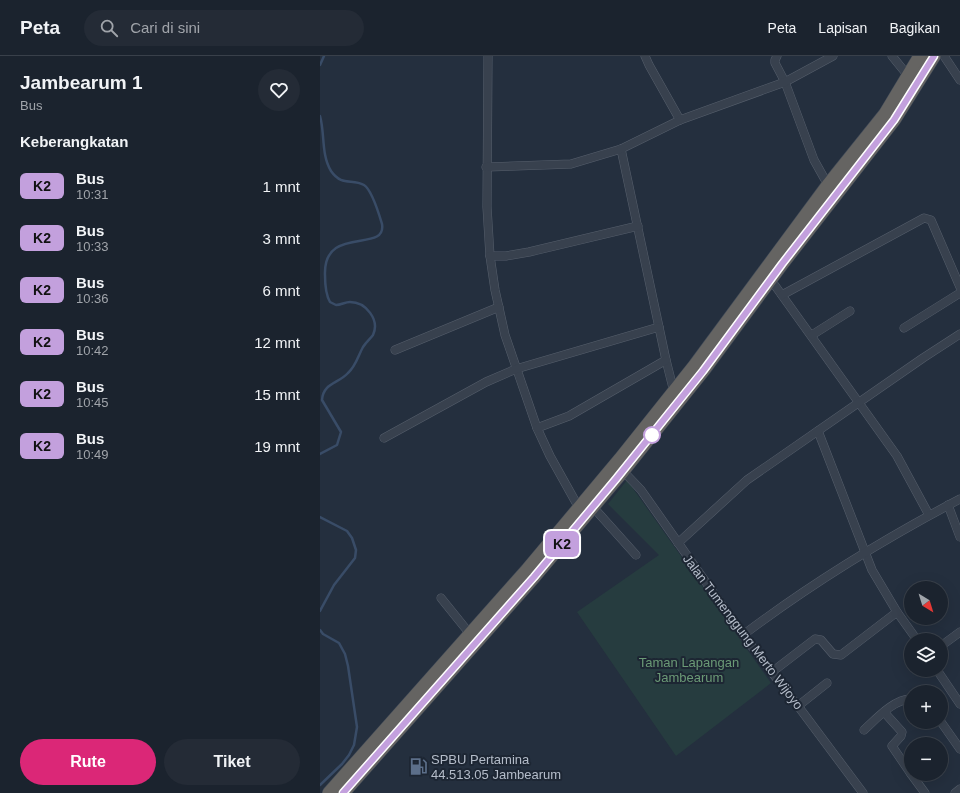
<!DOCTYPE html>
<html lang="id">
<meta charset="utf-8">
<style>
:root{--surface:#1b232e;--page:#242b36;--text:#f1f3f6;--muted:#a0a4aa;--line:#39404a;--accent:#db2777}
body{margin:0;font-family:Helvetica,sans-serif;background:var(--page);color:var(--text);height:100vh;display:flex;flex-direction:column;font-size:15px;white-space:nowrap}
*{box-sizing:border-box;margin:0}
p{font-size:13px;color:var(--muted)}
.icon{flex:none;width:22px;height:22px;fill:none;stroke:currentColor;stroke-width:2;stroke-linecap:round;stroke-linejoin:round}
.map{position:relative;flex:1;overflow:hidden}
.side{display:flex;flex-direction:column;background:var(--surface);width:320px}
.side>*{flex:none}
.badge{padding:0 8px;border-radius:6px;font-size:14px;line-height:26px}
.needle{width:26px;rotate:142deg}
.buttons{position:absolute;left:584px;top:525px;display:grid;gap:8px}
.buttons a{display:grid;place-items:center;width:44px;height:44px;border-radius:50%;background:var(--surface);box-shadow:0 4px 16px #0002,0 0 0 1px var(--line);font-size:20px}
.map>.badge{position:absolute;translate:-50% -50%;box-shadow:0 0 0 2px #fff}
h2{padding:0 20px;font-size:15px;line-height:36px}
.round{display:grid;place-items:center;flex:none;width:42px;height:42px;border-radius:21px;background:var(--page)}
.summary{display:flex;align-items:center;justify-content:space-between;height:68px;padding:0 20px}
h1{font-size:19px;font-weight:700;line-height:30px}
.primary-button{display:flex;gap:8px;margin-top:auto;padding:8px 20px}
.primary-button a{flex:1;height:46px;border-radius:24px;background:var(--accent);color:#fff;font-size:16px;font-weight:700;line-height:46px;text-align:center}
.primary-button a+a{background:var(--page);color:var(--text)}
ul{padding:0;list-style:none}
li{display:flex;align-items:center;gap:12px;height:52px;padding:0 20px}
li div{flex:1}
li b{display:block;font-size:15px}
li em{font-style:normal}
li .badge{min-width:44px;font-weight:700;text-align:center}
header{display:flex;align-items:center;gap:24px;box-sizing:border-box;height:56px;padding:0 20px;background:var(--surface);border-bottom:1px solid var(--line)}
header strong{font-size:19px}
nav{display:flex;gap:22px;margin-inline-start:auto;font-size:14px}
.search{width:280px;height:36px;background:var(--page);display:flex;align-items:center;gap:10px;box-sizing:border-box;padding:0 14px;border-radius:22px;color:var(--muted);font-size:15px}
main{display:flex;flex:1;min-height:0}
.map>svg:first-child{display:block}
.green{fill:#263c3f}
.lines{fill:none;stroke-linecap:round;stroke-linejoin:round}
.stream{stroke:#394c67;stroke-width:2.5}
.minor-casing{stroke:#565f6c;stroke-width:9}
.trunk-casing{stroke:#434c59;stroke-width:14}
.minor{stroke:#38414e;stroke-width:8}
.trunk{stroke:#656462;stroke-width:13}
.line-casing{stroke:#fff;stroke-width:9}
.line{stroke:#c3a0dd;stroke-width:6}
.stop-dot{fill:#fff;stroke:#c3a0dd;stroke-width:2}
.labels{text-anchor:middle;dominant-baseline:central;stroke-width:4;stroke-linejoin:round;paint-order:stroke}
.street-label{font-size:13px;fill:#b4bcc9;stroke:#1d2633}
.park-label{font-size:13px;fill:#6b9a76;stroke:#1d2633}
.poi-label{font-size:13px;fill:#b4bcc9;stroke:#1d2633;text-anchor:start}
</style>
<header>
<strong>Peta</strong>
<div class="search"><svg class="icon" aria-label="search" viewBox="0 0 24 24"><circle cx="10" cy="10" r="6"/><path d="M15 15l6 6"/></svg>Cari di sini</div>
<nav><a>Peta</a><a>Lapisan</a><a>Bagikan</a></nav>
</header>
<main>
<section class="side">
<div class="summary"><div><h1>Jambearum 1</h1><p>Bus</p></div><a class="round"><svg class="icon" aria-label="heart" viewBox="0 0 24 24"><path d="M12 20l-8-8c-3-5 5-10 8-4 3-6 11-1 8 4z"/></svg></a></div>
<h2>Keberangkatan</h2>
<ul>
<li><span class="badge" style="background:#c3a0dd;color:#111">K2</span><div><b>Bus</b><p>10:31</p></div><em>1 mnt</em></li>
<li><span class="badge" style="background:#c3a0dd;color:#111">K2</span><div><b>Bus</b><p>10:33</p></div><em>3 mnt</em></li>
<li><span class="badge" style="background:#c3a0dd;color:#111">K2</span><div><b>Bus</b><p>10:36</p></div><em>6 mnt</em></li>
<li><span class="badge" style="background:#c3a0dd;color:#111">K2</span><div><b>Bus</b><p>10:42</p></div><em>12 mnt</em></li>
<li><span class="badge" style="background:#c3a0dd;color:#111">K2</span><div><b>Bus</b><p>10:45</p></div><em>15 mnt</em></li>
<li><span class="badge" style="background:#c3a0dd;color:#111">K2</span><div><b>Bus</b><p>10:49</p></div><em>19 mnt</em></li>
</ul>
<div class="primary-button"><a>Rute</a><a>Tiket</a></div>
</section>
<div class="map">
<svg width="640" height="737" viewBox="0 0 640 737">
<rect width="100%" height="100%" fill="#242f3e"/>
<!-- green -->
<path class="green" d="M 307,424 L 451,627 L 356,700 L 257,556 L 339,499 L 288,448 Z"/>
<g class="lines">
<!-- stream -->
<g class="stream">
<path d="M 0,9 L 4,0"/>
<path d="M 0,60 C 5,77 1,99 11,115 C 22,131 32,122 44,129 C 52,134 59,158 62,168 C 67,198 3,168 5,219 C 5,228 6,239 10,246 L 16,249 C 21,249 25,246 30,246 C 46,246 60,264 53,279 C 50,283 46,286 43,291 C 38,300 36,310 28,317 C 18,328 3,327 2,344 L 21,376 L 17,389 L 0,398"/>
<path d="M 0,461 L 27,475 L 32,482 L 36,494 L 35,502 L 14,529 L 0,555"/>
<path d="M 0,574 L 3,578 L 19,587 L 25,598 L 28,610 L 37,671 L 34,689 L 29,699 L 22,708 L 0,729"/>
</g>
<defs>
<g id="minor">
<path d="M 168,0 L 167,151 L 170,200 L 175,234 L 185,279 L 217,372 L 230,400 L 259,452"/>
<path d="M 325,0 L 329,9 L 360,64"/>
<path d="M 457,0 L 455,4 L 455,7 L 465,26 L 494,104 L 508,129"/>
<path d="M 572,0 L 589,21"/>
<path d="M 624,0 L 640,24"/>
<path d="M 301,93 L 346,304 L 354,336"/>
<path d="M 166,111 L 251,108 L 301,93 L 360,64 L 465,26 L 513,0"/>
<path d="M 170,200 L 186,200 L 209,196 L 318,170"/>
<path d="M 451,224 L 577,400 L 609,459"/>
<path d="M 462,239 L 604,162 L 611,164 L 640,231"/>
<path d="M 584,272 L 640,237"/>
<path d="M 492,279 L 530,255"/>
<path d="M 75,294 L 179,251"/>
<path d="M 217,372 L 249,360 L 346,304"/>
<path d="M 498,375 L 552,514 L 577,556 L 597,584"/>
<path d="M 64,382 L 166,326 L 196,313 L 339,271"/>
<path d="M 303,415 L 321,434 L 423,579 L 478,650 L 543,737"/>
<path d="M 628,449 L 640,481"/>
<path d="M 273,451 L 316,499"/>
<path d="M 358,487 L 427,424 L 603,302 L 640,278"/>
<path d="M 121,542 L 150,578"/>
<path d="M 423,579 C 492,527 564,483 640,443"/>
<path d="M 621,590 L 640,576"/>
<path d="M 617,614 L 640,648"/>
<path d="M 452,616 L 495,583 L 501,584 L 513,598 L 521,599 L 577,556"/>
<path d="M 478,650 L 507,627"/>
<path d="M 564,656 L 582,676 L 581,680 L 572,690 L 591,718"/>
<path d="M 621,666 L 640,693"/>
<path d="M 544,674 C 557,662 574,643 591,643"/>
<path d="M 591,718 L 605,737"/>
<path d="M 635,737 L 640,733"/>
</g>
<g id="trunk">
<path d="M 9,737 L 207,514 L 300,403 L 375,309 L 508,129 L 565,58 L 600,0"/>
<path d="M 23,737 L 214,521 L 303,415 L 383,315 L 462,208 L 574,64 L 614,0"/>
</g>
</defs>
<!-- minor casing -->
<use href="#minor" class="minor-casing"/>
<!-- trunk casing -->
<use href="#trunk" class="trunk-casing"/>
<!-- minor -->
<use href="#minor" class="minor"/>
<!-- trunk -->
<use href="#trunk" class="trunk"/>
</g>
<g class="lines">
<defs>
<path id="line" d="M 23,737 L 214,521 L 296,423 L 383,315 L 462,208 L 574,64 L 614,0"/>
</defs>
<!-- line casing -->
<use href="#line" class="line-casing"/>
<!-- line -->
<use href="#line" class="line"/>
</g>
<!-- icons -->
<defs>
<symbol id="fuel-bare" viewBox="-9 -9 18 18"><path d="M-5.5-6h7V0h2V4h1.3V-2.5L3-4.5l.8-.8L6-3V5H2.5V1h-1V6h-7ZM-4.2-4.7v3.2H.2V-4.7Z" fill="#5c6f8a" stroke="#1d2633" stroke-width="2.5" paint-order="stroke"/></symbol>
</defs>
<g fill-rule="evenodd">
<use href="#fuel-bare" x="86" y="698" width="25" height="25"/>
</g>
<!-- markers -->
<circle class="stop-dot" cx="332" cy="379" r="8"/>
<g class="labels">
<!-- street labels -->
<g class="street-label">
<text transform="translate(423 576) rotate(53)">Jalan Tumenggung Merto Wijoyo</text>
</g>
<!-- park labels -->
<g class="park-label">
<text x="369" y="606">Taman Lapangan<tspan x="369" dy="15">Jambearum</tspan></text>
</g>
<!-- poi labels -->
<g class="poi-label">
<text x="111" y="703">SPBU Pertamina<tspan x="111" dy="15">44.513.05 Jambearum</tspan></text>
</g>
</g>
</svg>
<div class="buttons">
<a><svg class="needle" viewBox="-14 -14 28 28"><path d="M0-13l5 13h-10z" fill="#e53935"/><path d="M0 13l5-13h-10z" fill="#a0a4aa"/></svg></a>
<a><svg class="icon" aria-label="layers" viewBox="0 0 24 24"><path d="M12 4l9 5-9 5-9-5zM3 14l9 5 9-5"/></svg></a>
<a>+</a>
<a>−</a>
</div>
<b class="badge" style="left:242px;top:488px;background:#c3a0dd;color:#111">K2</b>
</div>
</main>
